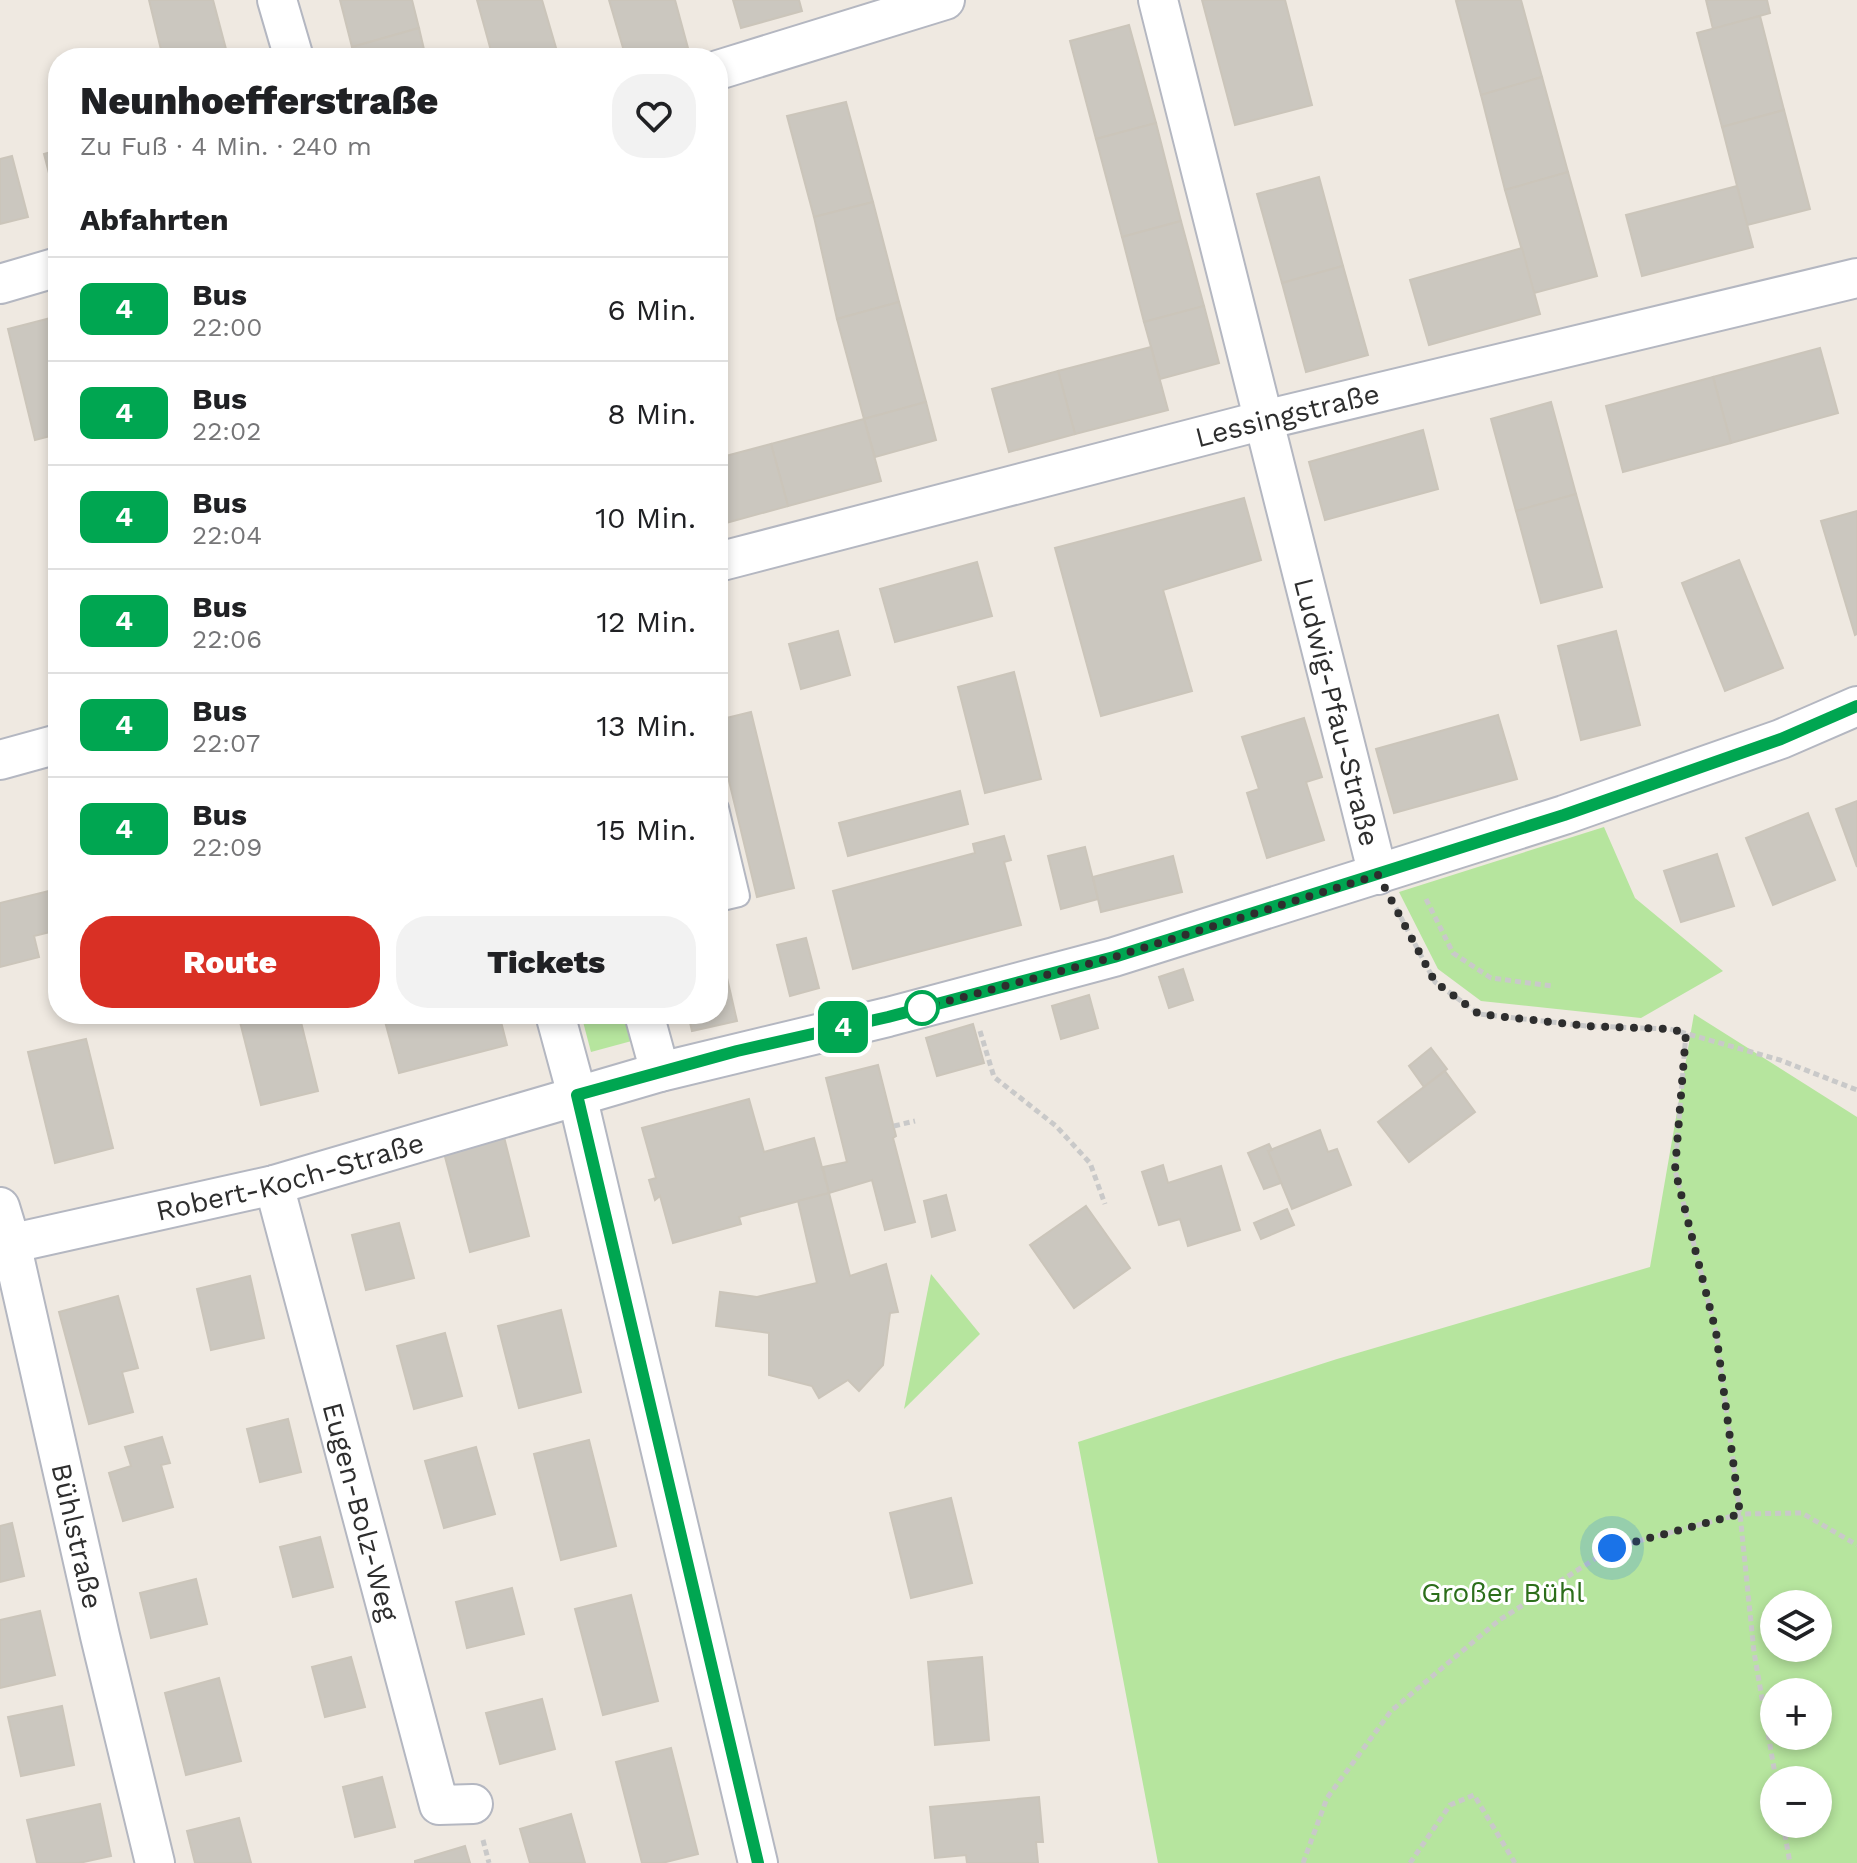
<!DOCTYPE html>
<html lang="de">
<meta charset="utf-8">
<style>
:root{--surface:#fff;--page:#f2f2f2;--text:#202124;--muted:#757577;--line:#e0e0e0;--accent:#d93025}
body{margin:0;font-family:"Work Sans",sans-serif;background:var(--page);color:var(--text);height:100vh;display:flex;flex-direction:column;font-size:30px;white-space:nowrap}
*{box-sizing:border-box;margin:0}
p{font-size:26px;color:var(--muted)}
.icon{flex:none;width:44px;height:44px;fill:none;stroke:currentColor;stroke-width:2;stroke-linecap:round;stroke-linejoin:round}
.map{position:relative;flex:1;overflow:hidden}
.drawer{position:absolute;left:48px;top:48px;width:680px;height:976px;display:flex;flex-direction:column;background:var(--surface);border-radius:32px;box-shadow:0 4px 12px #0003}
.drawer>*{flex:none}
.badge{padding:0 16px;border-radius:12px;font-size:28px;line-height:52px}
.tools{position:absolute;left:1760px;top:1590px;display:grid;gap:16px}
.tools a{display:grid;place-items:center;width:72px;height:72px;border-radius:50%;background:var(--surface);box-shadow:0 4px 12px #0003;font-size:40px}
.you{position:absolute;width:40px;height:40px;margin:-20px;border:6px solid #fff;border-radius:50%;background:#1a73e8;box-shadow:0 0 0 12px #1a73e833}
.map>.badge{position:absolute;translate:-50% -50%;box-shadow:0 0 0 4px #fff}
h2{padding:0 32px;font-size:30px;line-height:72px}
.round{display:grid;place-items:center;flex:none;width:84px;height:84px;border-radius:32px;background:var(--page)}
.overview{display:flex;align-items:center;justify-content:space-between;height:136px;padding:0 32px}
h1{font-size:38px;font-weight:800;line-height:60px}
.cta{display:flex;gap:16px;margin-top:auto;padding:16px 32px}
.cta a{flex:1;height:92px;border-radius:32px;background:var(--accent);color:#fff;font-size:32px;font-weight:800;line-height:92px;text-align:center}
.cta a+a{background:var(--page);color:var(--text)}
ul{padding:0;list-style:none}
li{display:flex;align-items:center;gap:24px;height:104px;padding:0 32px;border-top:2px solid var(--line)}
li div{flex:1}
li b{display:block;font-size:30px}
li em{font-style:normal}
li .badge{min-width:88px;font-weight:700;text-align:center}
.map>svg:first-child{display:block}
.green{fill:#b6e59e;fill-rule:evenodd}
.building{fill:#cbc7bf;stroke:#cbc5ba;stroke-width:2}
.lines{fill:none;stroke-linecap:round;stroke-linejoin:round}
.lane-casing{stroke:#b4b7c1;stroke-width:24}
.street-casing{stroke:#b4b7c1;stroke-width:42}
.path{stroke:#c9c9c9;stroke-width:5;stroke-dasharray:6 4;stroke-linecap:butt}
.lane{stroke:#fff;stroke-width:20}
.street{stroke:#fff;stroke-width:38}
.line-casing{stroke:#fff;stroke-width:18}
.line{stroke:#00a651;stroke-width:12}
.walk{stroke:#2e2e2e;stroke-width:8;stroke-dasharray:0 14.4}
.stop-dot{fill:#fff;stroke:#00a651;stroke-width:4}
.labels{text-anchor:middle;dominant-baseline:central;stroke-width:6;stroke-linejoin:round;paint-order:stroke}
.street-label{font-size:28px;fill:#2e2e2e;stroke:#fff}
.park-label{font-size:28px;fill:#2c6e1b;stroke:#fff}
</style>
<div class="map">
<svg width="1857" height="1863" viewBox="0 0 1857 1863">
<rect width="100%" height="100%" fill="#efe9e1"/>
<!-- green -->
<g class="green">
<path d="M 1604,827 L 1635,898 L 1723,971 L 1641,1018 L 1481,1001 L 1438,969 L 1399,892 Z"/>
<path d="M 581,1014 L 633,1014 L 639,1039 L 591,1052 Z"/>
<path d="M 1694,1014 L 1857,1117 L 1857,1863 L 1158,1863 L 1078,1442 L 1337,1359 L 1650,1267 ZM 1818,1604 L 1818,1648 L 1774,1648 L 1774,1604 ZM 1774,1692 L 1818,1692 L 1818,1736 L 1774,1736 ZM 1774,1780 L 1818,1780 L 1818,1824 L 1774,1824 Z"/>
<path d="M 931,1274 L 980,1334 L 904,1409 Z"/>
</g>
<!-- building -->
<g class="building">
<path d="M 149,0 L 213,0 L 226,49 L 190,58 L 163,58 Z"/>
<path d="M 340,0 L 412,0 L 419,28 L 352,47 Z"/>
<path d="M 477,0 L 542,0 L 559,58 L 493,58 Z"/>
<path d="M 609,0 L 675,0 L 688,48 L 652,58 L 626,58 Z"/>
<path d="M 733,0 L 799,0 L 802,11 L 741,28 Z"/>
<path d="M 1202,0 L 1285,0 L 1312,105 L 1235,125 Z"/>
<path d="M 1460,0 L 1521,0 L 1542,77 L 1481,95 L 1456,1 Z"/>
<path d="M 1706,0 L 1767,0 L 1770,13 L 1713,29 Z"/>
<path d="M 1760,16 L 1784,110 L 1722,127 L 1697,33 Z"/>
<path d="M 1129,25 L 1156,123 L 1096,139 L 1070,41 Z"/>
<path d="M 419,28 L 426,58 L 354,58 L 352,47 Z"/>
<path d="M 1542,77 L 1568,172 L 1505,190 L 1481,95 Z"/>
<path d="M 846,102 L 873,202 L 814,217 L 787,116 Z"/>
<path d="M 1784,110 L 1810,209 L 1747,225 L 1722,127 Z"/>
<path d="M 1156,123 L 1181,221 L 1122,237 L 1096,139 Z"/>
<path d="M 58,150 L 58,208 L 44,154 Z"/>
<path d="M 12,156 L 28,217 L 0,224 L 0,159 Z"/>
<path d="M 1568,172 L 1597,276 L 1534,293 L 1505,190 Z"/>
<path d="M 1319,177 L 1343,266 L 1282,283 L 1257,194 Z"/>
<path d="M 1737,186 L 1753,247 L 1642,276 L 1626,215 Z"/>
<path d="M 873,202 L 899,302 L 837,319 L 814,217 Z"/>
<path d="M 1181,221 L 1204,306 L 1144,322 L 1122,237 Z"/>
<path d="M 1522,248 L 1540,314 L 1429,345 L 1410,280 Z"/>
<path d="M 1343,266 L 1368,355 L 1306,372 L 1282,283 Z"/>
<path d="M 899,302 L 926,402 L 864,419 L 837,319 Z"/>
<path d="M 1204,306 L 1219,363 L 1160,379 L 1144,322 Z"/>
<path d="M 58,316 L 58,434 L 35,440 L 8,329 Z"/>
<path d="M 1151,347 L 1168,410 L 1075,434 L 1058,371 Z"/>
<path d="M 1820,348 L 1838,413 L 1731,443 L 1713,377 Z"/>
<path d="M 1058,371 L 1075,434 L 1009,452 L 992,389 Z"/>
<path d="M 1713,377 L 1731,443 L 1623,472 L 1606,406 Z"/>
<path d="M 926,402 L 936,440 L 875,457 L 864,419 Z"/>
<path d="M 1551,402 L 1576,494 L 1516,511 L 1491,419 Z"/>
<path d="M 864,419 L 881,481 L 788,506 L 771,444 Z"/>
<path d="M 1423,430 L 1438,489 L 1325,520 L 1309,462 Z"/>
<path d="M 771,444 L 788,506 L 726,523 L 718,494 L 718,458 Z"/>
<path d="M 1576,494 L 1602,587 L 1541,603 L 1516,511 Z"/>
<path d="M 1244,498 L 1261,560 L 1163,590 L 1192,691 L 1101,716 L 1055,548 Z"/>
<path d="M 1857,511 L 1857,634 L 1855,635 L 1821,521 Z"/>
<path d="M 1739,560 L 1783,668 L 1725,691 L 1682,583 Z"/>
<path d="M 977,562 L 992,616 L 895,642 L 880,589 Z"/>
<path d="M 838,631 L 850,675 L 801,689 L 789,644 Z"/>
<path d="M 1616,631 L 1640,725 L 1581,740 L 1558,646 Z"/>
<path d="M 1014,672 L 1041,779 L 985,793 L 958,687 Z"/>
<path d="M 751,712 L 794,888 L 757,897 L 723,756 L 718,757 L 718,720 Z"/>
<path d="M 1498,715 L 1517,779 L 1394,813 L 1376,749 Z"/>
<path d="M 1304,718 L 1322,777 L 1306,782 L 1324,840 L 1267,858 L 1247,793 L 1259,789 L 1242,737 Z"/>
<path d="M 960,791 L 968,824 L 848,856 L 839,823 Z"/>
<path d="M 1857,801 L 1857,867 L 1836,809 Z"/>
<path d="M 1808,813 L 1835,880 L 1773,905 L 1746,838 Z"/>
<path d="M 1004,836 L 1011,860 L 1004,862 L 1021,925 L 853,969 L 833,891 L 975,853 L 973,844 Z"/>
<path d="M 1085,847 L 1098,899 L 1061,909 L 1048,856 Z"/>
<path d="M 1717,854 L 1734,906 L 1681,922 L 1664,871 Z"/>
<path d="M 1173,856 L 1182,892 L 1101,912 L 1093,877 Z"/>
<path d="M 49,891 L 58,930 L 34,936 L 39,957 L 0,967 L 0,903 Z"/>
<path d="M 806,938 L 819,988 L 790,996 L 777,945 Z"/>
<path d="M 721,952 L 737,1021 L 692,1031 L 688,1014 L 718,1014 L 718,953 Z"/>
<path d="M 1183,969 L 1193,1000 L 1169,1008 L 1159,977 Z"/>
<path d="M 1089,995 L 1098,1028 L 1061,1039 L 1052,1006 Z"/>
<path d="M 238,1014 L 299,1014 L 318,1091 L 261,1105 Z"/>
<path d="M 383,1014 L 499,1014 L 507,1045 L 399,1073 Z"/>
<path d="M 973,1024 L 984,1063 L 937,1076 L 926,1038 Z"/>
<path d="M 86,1039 L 113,1148 L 55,1163 L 28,1052 Z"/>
<path d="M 1431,1048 L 1447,1069 L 1424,1087 L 1409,1066 Z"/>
<path d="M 878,1065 L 896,1136 L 893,1138 L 915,1222 L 885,1230 L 872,1180 L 829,1193 L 823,1167 L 847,1162 L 826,1078 Z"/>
<path d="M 1445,1071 L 1475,1112 L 1409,1162 L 1378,1122 Z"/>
<path d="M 749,1099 L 764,1152 L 814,1138 L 829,1193 L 739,1217 L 741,1224 L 673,1243 L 660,1196 L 655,1200 L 649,1180 L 656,1178 L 642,1128 Z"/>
<path d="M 1320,1130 L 1328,1152 L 1337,1149 L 1351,1185 L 1292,1209 L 1268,1151 Z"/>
<path d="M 504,1137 L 529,1236 L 470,1252 L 444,1153 Z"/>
<path d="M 1269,1144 L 1272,1150 L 1268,1151 L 1281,1183 L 1264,1189 L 1248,1153 Z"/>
<path d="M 1163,1165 L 1168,1183 L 1221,1166 L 1240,1230 L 1188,1246 L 1180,1219 L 1159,1225 L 1142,1172 Z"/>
<path d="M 829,1193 L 850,1276 L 886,1264 L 898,1312 L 890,1313 L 883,1365 L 859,1391 L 848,1380 L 819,1398 L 812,1386 L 769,1375 L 769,1333 L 716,1326 L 720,1292 L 757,1297 L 817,1283 L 798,1201 Z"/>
<path d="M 946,1195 L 955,1230 L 932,1237 L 924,1201 Z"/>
<path d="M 1086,1206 L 1130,1268 L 1074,1308 L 1030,1245 Z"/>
<path d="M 1287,1209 L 1294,1225 L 1261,1239 L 1254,1223 Z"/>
<path d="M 399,1223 L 414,1278 L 366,1290 L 352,1235 Z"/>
<path d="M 250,1276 L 264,1338 L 211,1350 L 197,1289 Z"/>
<path d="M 118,1296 L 138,1368 L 122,1372 L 133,1412 L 89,1424 L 59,1312 Z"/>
<path d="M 561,1310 L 581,1392 L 519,1408 L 498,1326 Z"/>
<path d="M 445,1333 L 462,1396 L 414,1409 L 397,1346 Z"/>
<path d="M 288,1419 L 301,1472 L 260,1482 L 247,1429 Z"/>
<path d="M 162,1437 L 170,1463 L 161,1465 L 173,1507 L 123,1521 L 109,1473 L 131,1466 L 125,1447 Z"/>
<path d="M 589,1440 L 616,1546 L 561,1560 L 534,1454 Z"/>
<path d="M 476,1447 L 495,1514 L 444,1528 L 425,1461 Z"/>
<path d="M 951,1498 L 972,1583 L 911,1598 L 890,1513 Z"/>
<path d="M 12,1523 L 24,1576 L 0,1582 L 0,1526 Z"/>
<path d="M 320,1537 L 333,1587 L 293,1597 L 280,1547 Z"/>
<path d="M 196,1579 L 207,1624 L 151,1638 L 140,1593 Z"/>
<path d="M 512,1588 L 524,1634 L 467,1648 L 456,1602 Z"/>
<path d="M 631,1595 L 658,1701 L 603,1715 L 575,1609 Z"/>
<path d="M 40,1611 L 55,1675 L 0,1688 L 0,1620 Z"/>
<path d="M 351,1657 L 365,1707 L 325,1717 L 312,1667 Z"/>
<path d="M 982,1657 L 989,1740 L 935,1745 L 928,1662 Z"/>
<path d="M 219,1678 L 241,1761 L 186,1775 L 165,1693 Z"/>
<path d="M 542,1699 L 555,1749 L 500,1764 L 486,1713 Z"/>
<path d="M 62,1706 L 74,1765 L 21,1776 L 8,1717 Z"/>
<path d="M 671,1748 L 698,1854 L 662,1863 L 642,1863 L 616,1762 Z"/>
<path d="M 382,1777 L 395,1827 L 355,1837 L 343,1787 Z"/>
<path d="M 1039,1797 L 1043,1842 L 1036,1842 L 1038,1863 L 967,1863 L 966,1855 L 935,1858 L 930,1807 Z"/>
<path d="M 100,1804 L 111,1856 L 79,1863 L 37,1863 L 27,1820 Z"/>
<path d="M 571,1814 L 585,1863 L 530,1863 L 520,1829 Z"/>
<path d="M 239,1818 L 251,1863 L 195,1863 L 187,1831 Z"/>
<path d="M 465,1846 L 470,1863 L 415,1863 L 415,1861 Z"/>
</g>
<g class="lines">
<defs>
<path id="lane" d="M 718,808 L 739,896 L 718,901"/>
<g id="street">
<path d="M 277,0 L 294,58"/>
<path id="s1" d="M 1158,0 L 1378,875"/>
<path d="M 718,70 L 945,0"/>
<path d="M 0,284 L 58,267"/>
<path id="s2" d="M 718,562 L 1264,420 L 1857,278"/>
<path d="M 0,760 L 58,744"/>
<path d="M 555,1014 L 577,1095 L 758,1863"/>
<path d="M 644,1014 L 660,1072"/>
<path id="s3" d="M 274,1185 L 439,1805 L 473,1804"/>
<path id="s4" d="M 0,1207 L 11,1243 L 100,1636 L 155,1863"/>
<path id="s5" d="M 0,1246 L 274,1185 L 660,1072 L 888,1017 L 1114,957 L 1564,815 L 1781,739 L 1857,706"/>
</g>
</defs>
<!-- lane casing -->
<use href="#lane" class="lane-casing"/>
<!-- street casing -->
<use href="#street" class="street-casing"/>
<!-- path -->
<g class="path">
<path d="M 1426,899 L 1453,953 L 1491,978 L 1552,986"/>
<path d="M 1396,908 L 1435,982 L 1479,1014 L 1587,1026 L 1670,1029 L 1780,1060 L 1857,1090"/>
<path d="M 980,1031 L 994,1077 L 1056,1126 L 1090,1163 L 1105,1204"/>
<path d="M 1686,1033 L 1675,1170 L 1716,1332 L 1740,1514 L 1754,1652 L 1776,1780"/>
<path d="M 894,1126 L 915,1121"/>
<path d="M 1783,1824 L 1790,1863"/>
<path d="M 483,1840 L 489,1863"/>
<path d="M 1303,1863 L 1327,1798 L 1391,1711 L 1498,1621 L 1612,1548 L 1740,1514 L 1802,1513 L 1857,1545"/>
<path d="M 1410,1863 L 1450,1805 L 1474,1795 L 1515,1863"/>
</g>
<!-- lane -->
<use href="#lane" class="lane"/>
<!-- street -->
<use href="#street" class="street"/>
</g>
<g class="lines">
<defs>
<path id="line" d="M 758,1863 L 577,1095 L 737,1051 L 888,1017 L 1114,957 L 1564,815 L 1781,739 L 1857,706"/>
</defs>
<!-- line casing -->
<use href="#line" class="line-casing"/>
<!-- line -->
<use href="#line" class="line"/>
<!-- walk -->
<path class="walk" d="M 922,1008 L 1114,957 L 1378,875 L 1435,982 L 1479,1014 L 1587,1026 L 1670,1029 L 1686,1033 L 1675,1170 L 1716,1332 L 1740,1514 L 1612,1548"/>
</g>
<!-- markers -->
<circle class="stop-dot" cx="922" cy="1008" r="16"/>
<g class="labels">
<!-- street labels -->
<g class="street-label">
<text stroke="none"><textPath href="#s2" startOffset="588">Lessingstraße</textPath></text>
<text stroke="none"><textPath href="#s1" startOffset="734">Ludwig-Pfau-Straße</textPath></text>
<text stroke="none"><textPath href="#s5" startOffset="298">Robert-Koch-Straße</textPath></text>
<text stroke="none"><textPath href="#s3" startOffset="338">Eugen-Bolz-Weg</textPath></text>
<text stroke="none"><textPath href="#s4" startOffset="338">Bühlstraße</textPath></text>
</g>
<!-- park labels -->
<g class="park-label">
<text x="1503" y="1592">Großer Bühl</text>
</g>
</g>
</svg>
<div class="tools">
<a><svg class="icon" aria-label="layers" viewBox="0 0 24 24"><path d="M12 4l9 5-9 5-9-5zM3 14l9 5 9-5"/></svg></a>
<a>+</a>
<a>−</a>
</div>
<div class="you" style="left:1612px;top:1548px"></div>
<b class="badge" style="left:843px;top:1027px;background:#00a651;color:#fff">4</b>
<section class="drawer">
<div class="overview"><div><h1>Neunhoefferstraße</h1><p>Zu Fuß · 4 Min. · 240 m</p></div><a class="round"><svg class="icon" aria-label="heart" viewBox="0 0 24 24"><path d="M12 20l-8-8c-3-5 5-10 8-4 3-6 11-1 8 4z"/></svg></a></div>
<h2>Abfahrten</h2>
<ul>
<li><span class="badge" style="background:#00a651;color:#fff">4</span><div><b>Bus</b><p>22:00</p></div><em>6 Min.</em></li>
<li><span class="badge" style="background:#00a651;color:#fff">4</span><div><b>Bus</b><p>22:02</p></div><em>8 Min.</em></li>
<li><span class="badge" style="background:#00a651;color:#fff">4</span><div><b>Bus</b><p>22:04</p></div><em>10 Min.</em></li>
<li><span class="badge" style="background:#00a651;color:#fff">4</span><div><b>Bus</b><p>22:06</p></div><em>12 Min.</em></li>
<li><span class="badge" style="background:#00a651;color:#fff">4</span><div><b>Bus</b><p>22:07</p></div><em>13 Min.</em></li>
<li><span class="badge" style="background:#00a651;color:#fff">4</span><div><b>Bus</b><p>22:09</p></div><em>15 Min.</em></li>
</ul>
<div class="cta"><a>Route</a><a>Tickets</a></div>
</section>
</div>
